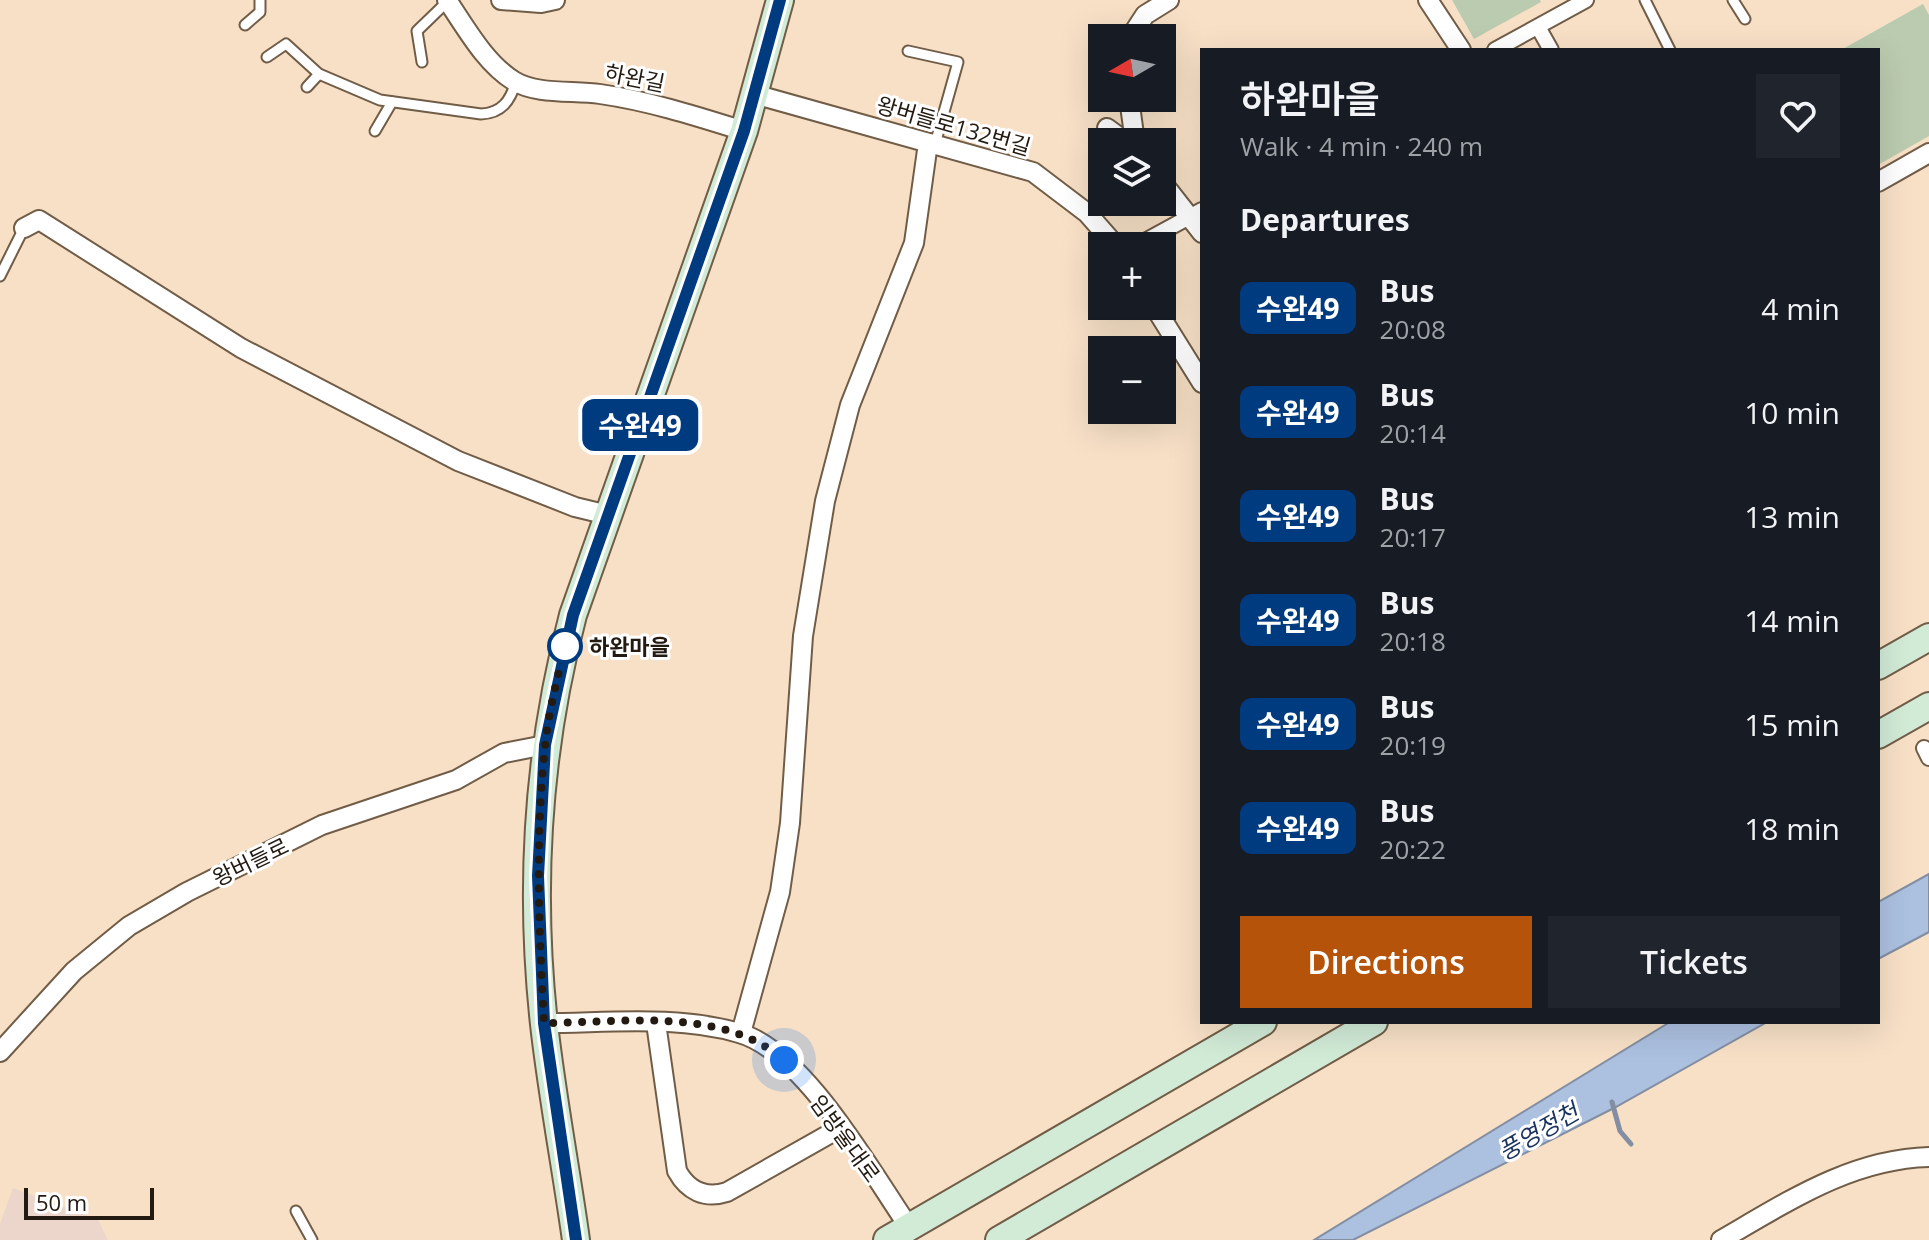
<!DOCTYPE html>
<meta charset="utf-8">
<style>
:root{--surface:#171b24;--page:#20242c;--text:#f1f3f6;--muted:#9ea1a6;--accent:#b45309}
body{margin:0;font-family:"Open Sans","Noto Sans KR",sans-serif;background:var(--page);color:var(--text);height:100vh;display:flex;flex-direction:column;font-size:30px;white-space:nowrap}
*{box-sizing:border-box;margin:0}
p{font-size:26px;color:var(--muted)}
.icon{flex:none;width:44px;height:44px;fill:none;stroke:currentColor;stroke-width:2;stroke-linecap:round;stroke-linejoin:round}
.map{position:relative;flex:1;overflow:hidden}
.details{position:absolute;left:1200px;top:48px;width:680px;height:976px;display:flex;flex-direction:column;background:var(--surface);border-radius:0px;box-shadow:0 8px 32px #0002}
.details>*{flex:none}
.badge{padding:0 16px;border-radius:12px;font-size:28px;line-height:52px}
.needle{width:52px;rotate:261deg}
.buttons{position:absolute;left:1088px;top:24px;display:grid;gap:16px}
.buttons a{display:grid;place-items:center;width:88px;height:88px;border-radius:0px;background:var(--surface);box-shadow:0 8px 32px #0002;font-size:40px}
.scale{position:absolute;left:24px;bottom:20px;width:130px;box-sizing:border-box;padding-left:8px;border:4px solid #231a11;border-top:0;font-size:22px;line-height:28px;white-space:nowrap;color:#231a11;-webkit-text-stroke:6px #fff;paint-order:stroke}
.you{position:absolute;width:40px;height:40px;margin:-20px;border:6px solid #fff;border-radius:50%;background:#1a73e8;box-shadow:0 0 0 12px #1a73e833}
.map>.badge{position:absolute;translate:-50% -50%;box-shadow:0 0 0 4px #fff}
h2{padding:0 40px;font-size:30px;line-height:72px}
.round{display:grid;place-items:center;flex:none;width:84px;height:84px;border-radius:0px;background:var(--page)}
.headline{display:flex;align-items:center;justify-content:space-between;height:136px;padding:0 40px}
h1{font-size:38px;font-weight:600;line-height:60px}
.action{display:flex;gap:16px;margin-top:auto;padding:16px 40px}
.action a{flex:1;height:92px;border-radius:0px;background:var(--accent);color:#fff;font-size:32px;font-weight:600;line-height:92px;text-align:center}
.action a+a{background:var(--page);color:var(--text)}
ul{padding:0;list-style:none}
li{display:flex;align-items:center;gap:24px;height:104px;padding:0 40px}
li div{flex:1}
li b{display:block;font-size:30px}
li em{font-style:normal}
li .badge{min-width:88px;font-weight:700;text-align:center}
.map>svg:first-child{display:block}
.commercial{fill:#ecd5ca}
.green{fill:#bbcbaf}
.water{fill:#acc0e0;stroke:#838ea2;stroke-width:2}
.lines{fill:none;stroke-linecap:round;stroke-linejoin:round}
.stream{stroke:#838ea2;stroke-width:5}
.service-casing{stroke:#715d47;stroke-width:13}
.pedestrian-casing{stroke:#715d47;stroke-width:18}
.minor-casing{stroke:#715d47;stroke-width:22}
.secondary-casing{stroke:#715d47;stroke-width:30}
.service{stroke:#fff;stroke-width:9}
.pedestrian{stroke:#fff;stroke-width:14}
.minor{stroke:#fff;stroke-width:18}
.secondary{stroke:#d1ebd7;stroke-width:26}
.line-casing{stroke:#fff;stroke-width:18}
.line{stroke:#003b80;stroke-width:12}
.walk{stroke:#231a11;stroke-width:8;stroke-dasharray:0 14.4}
.stop-dot{fill:#fff;stroke:#003b80;stroke-width:4}
.labels{text-anchor:middle;dominant-baseline:central;stroke-width:6;stroke-linejoin:round;paint-order:stroke}
.street-label{font-size:22px;fill:#231a11;stroke:#fff}
.stop-label{font-size:22px;font-weight:bold;fill:#231a11;stroke:#fff;text-anchor:start}
.water-label{font-size:24px;font-style:italic;fill:#1b355f;stroke:#fff}
</style>
<div class="map">
<svg width="1929" height="1240" viewBox="0 0 1929 1240">
<rect width="100%" height="100%" fill="#f7e0c6"/>
<!-- commercial -->
<path class="commercial" d="M 13,1188 L 98,1220 L 108,1240 L 0,1240 L 0,1224 Z"/>
<!-- green -->
<g class="green">
<path d="M 1452,0 L 1540,0 L 1541,2 L 1474,39 Z"/>
<path d="M 1923,4 L 1929,15 L 1929,136 L 1878,165 L 1878,50 L 1841,50 Z"/>
</g>
<!-- water -->
<g class="water">
<path d="M 1929,874 L 1929,932 L 1878,959 L 1878,902 Z"/>
<path d="M 1670,1022 L 1767,1022 L 1614,1108 L 1353,1240 L 1314,1240 Z"/>
</g>
<g class="lines">
<!-- stream -->
<path class="stream" d="M 1612,1102 L 1620,1131 L 1631,1144"/>
<defs>
<g id="service">
<path d="M 1645,0 L 1670,50"/>
<path d="M 1733,0 L 1745,19"/>
<path d="M 245,25 L 260,12 L 260,0"/>
<path d="M 908,51 L 958,62 L 937,137 L 928,143"/>
<path d="M 267,57 L 286,44 L 319,74 L 380,100 L 481,114 C 502,113 510,101 516,82"/>
<path d="M 422,62 L 417,31 L 448,1"/>
<path d="M 307,87 L 319,74"/>
<path d="M 375,131 L 392,102"/>
<path d="M 0,276 L 24,228"/>
<path d="M 296,1211 L 312,1240"/>
</g>
<g id="pedestrian">
<path d="M 1538,27 L 1551,50"/>
<path d="M 1495,50 L 1586,0"/>
<path d="M 1136,246 L 1202,210"/>
<path d="M 1924,748 L 1929,758"/>
</g>
<g id="minor">
<path d="M 447,0 C 466,28 485,63 514,81 C 537,95 574,90 600,94 C 649,101 696,116 744,131"/>
<path d="M 501,0 L 541,3 L 555,0"/>
<path d="M 1428,0 L 1461,50"/>
<path d="M 1130,38 L 1145,15 L 1169,0"/>
<path d="M 754,94 L 1033,172 L 1087,213 L 1116,246"/>
<path d="M 1129,98 L 1135,142"/>
<path d="M 1107,128 L 1126,142"/>
<path d="M 1162,182 L 1202,233"/>
<path d="M 1878,182 L 1929,153"/>
<path d="M 24,228 L 39,220 L 241,348 L 458,461 L 575,507 L 608,515"/>
<path d="M 1154,306 L 1202,383"/>
<path d="M 544,1023 C 607,1023 677,1015 739,1033 C 804,1051 871,1172 909,1227"/>
<path d="M 656,1023 L 677,1171 C 688,1191 705,1199 727,1192 L 840,1128"/>
<path d="M 741,1033 L 780,892 L 790,823 L 803,636 L 825,501 L 850,405 L 914,243 L 928,143"/>
<path d="M 0,1052 L 74,971 L 129,926 L 187,892 L 322,825 L 456,780 L 504,753 L 545,745"/>
<path d="M 1721,1240 C 1787,1202 1851,1159 1929,1157"/>
</g>
<g id="secondary">
<path d="M 1878,666 L 1929,637"/>
<path d="M 1878,735 L 1929,706"/>
<path d="M 576,1240 C 566,1168 552,1096 544,1024 C 529,887 538,748 573,615 L 744,131 L 780,0"/>
<path d="M 887,1240 L 1263,1022"/>
<path d="M 999,1240 L 1374,1022"/>
</g>
</defs>
<!-- service casing -->
<use href="#service" class="service-casing"/>
<!-- pedestrian casing -->
<use href="#pedestrian" class="pedestrian-casing"/>
<!-- minor casing -->
<use href="#minor" class="minor-casing"/>
<!-- secondary casing -->
<use href="#secondary" class="secondary-casing"/>
<!-- service -->
<use href="#service" class="service"/>
<!-- pedestrian -->
<use href="#pedestrian" class="pedestrian"/>
<!-- minor -->
<use href="#minor" class="minor"/>
<!-- secondary -->
<use href="#secondary" class="secondary"/>
</g>
<g class="lines">
<defs>
<path id="line" d="M 576,1240 L 544,1023 L 538,876 L 545,745 L 573,615 L 744,131 L 780,0"/>
</defs>
<!-- line casing -->
<use href="#line" class="line-casing"/>
<!-- line -->
<use href="#line" class="line"/>
<!-- walk -->
<path class="walk" d="M 565,646 C 558,677 548,713 545,747 C 535,839 539,931 544,1023 C 621,1023 722,1006 784,1060"/>
</g>
<!-- markers -->
<circle class="stop-dot" cx="565" cy="646" r="16"/>
<g class="labels">
<!-- street labels -->
<g class="street-label">
<text transform="translate(635 77) rotate(11)">하완길</text>
<text transform="translate(954 125) rotate(16)">왕버들로132번길</text>
<text transform="translate(250 861) rotate(-26)">왕버들로</text>
<text transform="translate(846 1138) rotate(54)">임방울대로</text>
</g>
<!-- stop labels -->
<g class="stop-label">
<text x="589" y="646">하완마을</text>
</g>
<!-- water labels -->
<g class="water-label">
<text transform="translate(1538 1131) rotate(-30)">풍영정천</text>
</g>
</g>
</svg>
<div class="buttons">
<a><svg class="needle" viewBox="-14 -14 28 28"><path d="M0-13l5 13h-10z" fill="#e53935"/><path d="M0 13l5-13h-10z" fill="#9ea1a6"/></svg></a>
<a><svg class="icon" aria-label="layers" viewBox="0 0 24 24"><path d="M12 4l9 5-9 5-9-5zM3 14l9 5 9-5"/></svg></a>
<a>+</a>
<a>−</a>
</div>
<div class="scale">50 m</div>
<div class="you" style="left:784px;top:1060px"></div>
<b class="badge" style="left:640px;top:425px;background:#003b80;color:#fff">수완49</b>
<section class="details">
<div class="headline"><div><h1>하완마을</h1><p>Walk · 4 min · 240 m</p></div><a class="round"><svg class="icon" aria-label="heart" viewBox="0 0 24 24"><path d="M12 20l-8-8c-3-5 5-10 8-4 3-6 11-1 8 4z"/></svg></a></div>
<h2>Departures</h2>
<ul>
<li><span class="badge" style="background:#003b80;color:#fff">수완49</span><div><b>Bus</b><p>20:08</p></div><em>4 min</em></li>
<li><span class="badge" style="background:#003b80;color:#fff">수완49</span><div><b>Bus</b><p>20:14</p></div><em>10 min</em></li>
<li><span class="badge" style="background:#003b80;color:#fff">수완49</span><div><b>Bus</b><p>20:17</p></div><em>13 min</em></li>
<li><span class="badge" style="background:#003b80;color:#fff">수완49</span><div><b>Bus</b><p>20:18</p></div><em>14 min</em></li>
<li><span class="badge" style="background:#003b80;color:#fff">수완49</span><div><b>Bus</b><p>20:19</p></div><em>15 min</em></li>
<li><span class="badge" style="background:#003b80;color:#fff">수완49</span><div><b>Bus</b><p>20:22</p></div><em>18 min</em></li>
</ul>
<div class="action"><a>Directions</a><a>Tickets</a></div>
</section>
</div>
